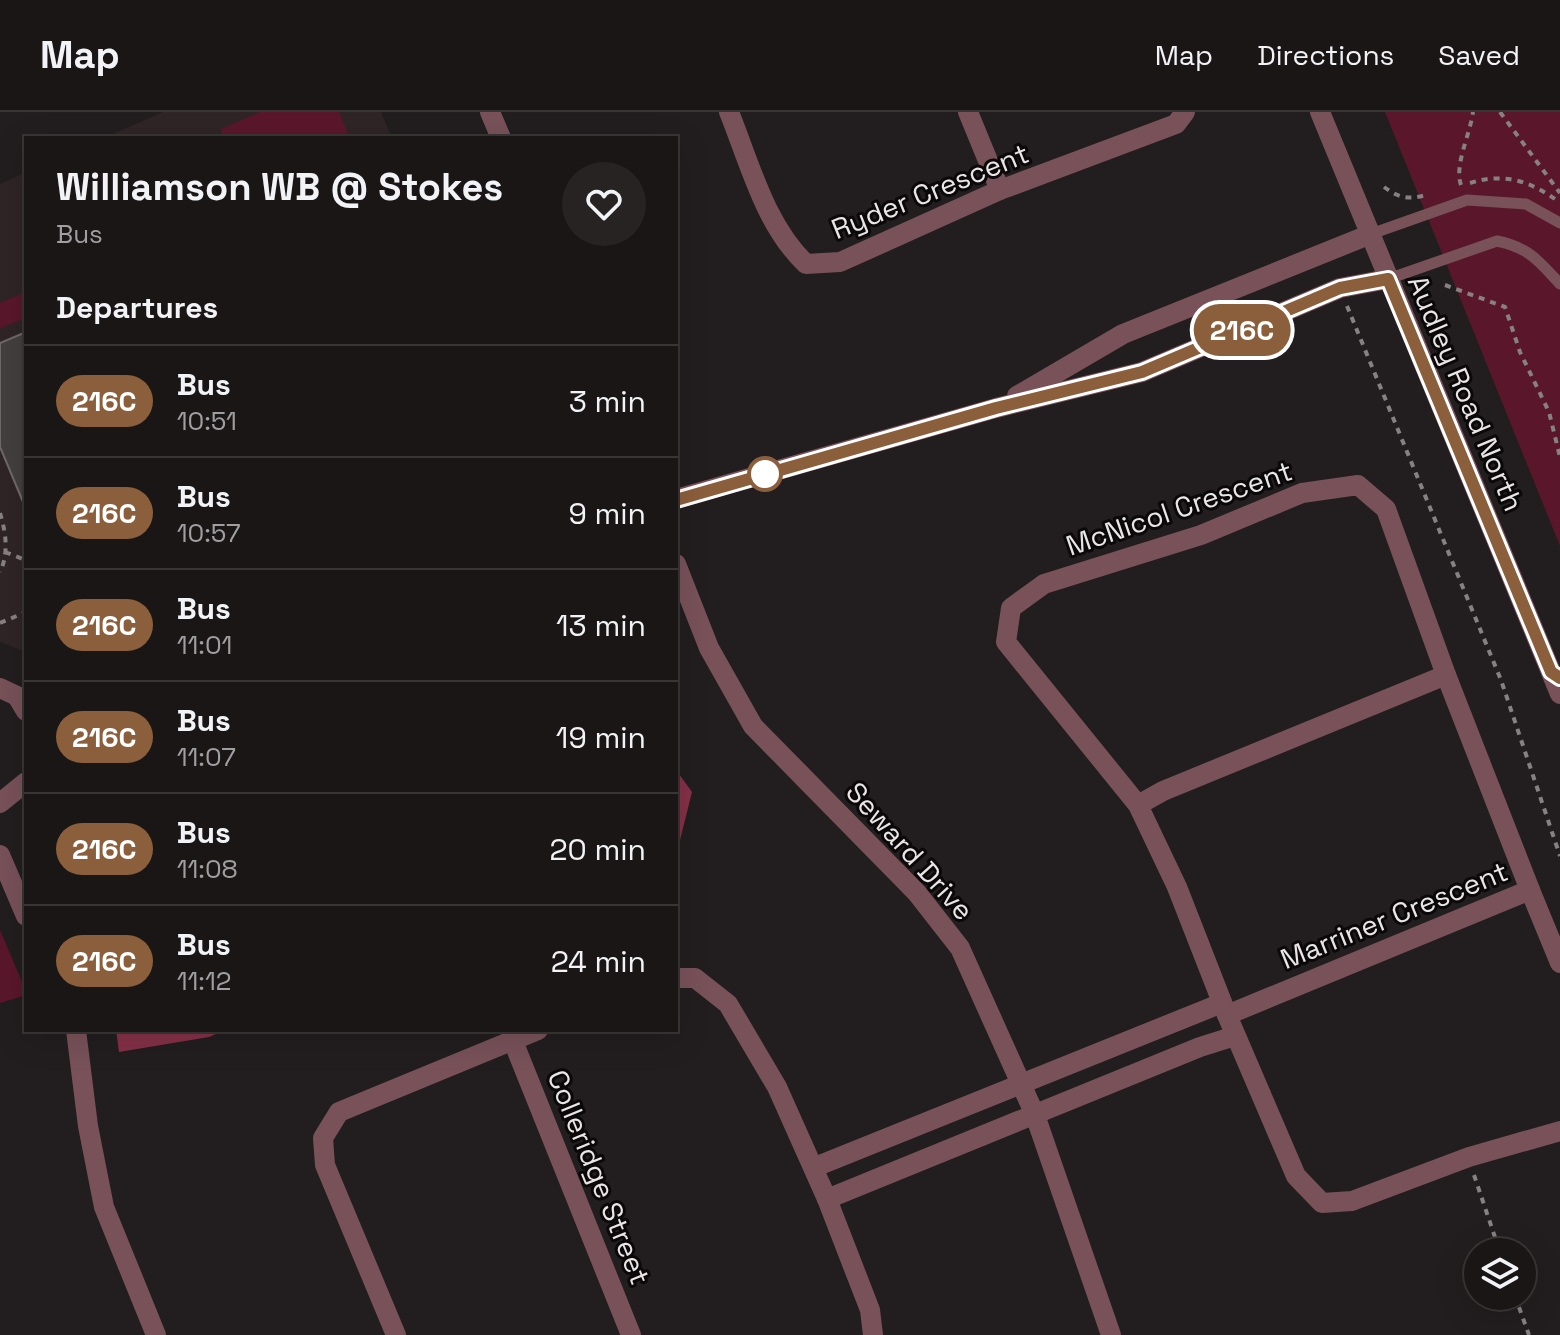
<!DOCTYPE html>
<style>
:root{--surface:#1a1616;--page:#272323;--text:#f1f3f6;--muted:#9f9fa1;--line:#383535}
body{margin:0;font-family:"Space Grotesk",sans-serif;background:var(--page);color:var(--text);height:100vh;display:flex;flex-direction:column;font-size:30px;white-space:nowrap}
*{box-sizing:border-box;margin:0}
p{font-size:26px;color:var(--muted)}
.icon{flex:none;width:44px;height:44px;fill:none;stroke:currentColor;stroke-width:2;stroke-linecap:round;stroke-linejoin:round}
.map{position:relative;flex:1;overflow:hidden}
.sheet{position:absolute;left:24px;top:24px;width:654px;height:896px;display:flex;flex-direction:column;background:var(--surface);border-radius:0px;box-shadow:0 8px 32px #0002,0 0 0 2px var(--line)}
.sheet>*{flex:none}
.badge{padding:0 16px;border-radius:26px;font-size:28px;line-height:52px}
.buttons{position:absolute;left:1464px;top:1126px;display:grid;gap:16px}
.buttons a{display:grid;place-items:center;width:72px;height:72px;border-radius:50%;background:var(--surface);box-shadow:0 8px 32px #0002,0 0 0 2px var(--line);font-size:40px}
.map>.badge{position:absolute;translate:-50% -50%;box-shadow:0 0 0 4px #fff}
h2{padding:0 32px;font-size:30px;line-height:72px}
.round{display:grid;place-items:center;flex:none;width:84px;height:84px;border-radius:42px;background:var(--page)}
.overview{display:flex;align-items:center;justify-content:space-between;height:136px;padding:0 32px}
h1{font-size:38px;font-weight:600;line-height:60px}
ul{padding:0;list-style:none}
li{display:flex;align-items:center;gap:24px;height:112px;padding:0 32px;border-top:2px solid var(--line)}
li div{flex:1}
li b{display:block;font-size:30px}
li em{font-style:normal}
li .badge{min-width:88px;font-weight:700;text-align:center}
header{display:flex;align-items:center;gap:48px;box-sizing:border-box;height:112px;padding:0 40px;background:var(--surface);border-bottom:2px solid var(--line)}
header strong{font-size:38px}
nav{display:flex;gap:44px;margin-inline-start:auto;font-size:28px}
.map>svg:first-child{display:block}
.built{fill:#2f2426}
.green{fill:#5a172b}
.forest{fill:#843047}
.building{fill:#443f3f;stroke:#6f696a;stroke-width:2}
.lines{fill:none;stroke-linecap:round;stroke-linejoin:round}
.path{stroke:#868182;stroke-width:4;stroke-dasharray:6 6;stroke-linecap:butt}
.service{stroke:#785159;stroke-width:11}
.minor{stroke:#785159;stroke-width:20}
.tertiary{stroke:#785159;stroke-width:20}
.line-casing{stroke:#fff;stroke-width:18}
.line{stroke:#8b5e3c;stroke-width:12}
.stop-dot{fill:#fff;stroke:#8b5e3c;stroke-width:4}
.labels{text-anchor:middle;dominant-baseline:central;stroke-width:6;stroke-linejoin:round;paint-order:stroke}
.street-label{font-size:28px;fill:#eae6e7;stroke:#0a0808}
</style>
<header>
<strong>Map</strong>
<nav><a>Map</a><a>Directions</a><a>Saved</a></nav>
</header>
<div class="map">
<svg width="1560" height="1223" viewBox="0 0 1560 1223">
<rect width="100%" height="100%" fill="#221d1e"/>
<!-- built -->
<g class="built">
<path d="M 163,0 L 381,0 L 392,26 L 104,26 Z"/>
<path d="M 26,60 L 26,540 L 0,530 L 0,72 Z"/>
</g>
<!-- green -->
<g class="green">
<path d="M 260,0 L 339,0 L 350,26 L 224,26 L 221,17 Z"/>
<path d="M 1385,0 L 1560,0 L 1560,434 Z"/>
<path d="M 26,180 L 26,206 L 0,216 L 0,191 Z"/>
<path d="M 0,818 L 26,879 L 26,883 L 0,891 Z"/>
</g>
<!-- forest -->
<g class="forest">
<path d="M 676,658 L 692,680 L 679,732 L 676,734 Z"/>
<path d="M 116,918 L 225,918 L 209,925 L 119,940 Z"/>
</g>
<!-- building -->
<path class="building" d="M 26,220 L 26,397 L 0,335 L 0,231 Z"/>
<g class="lines">
<!-- path -->
<g class="path">
<path d="M 1500,0 L 1560,81"/>
<path d="M 1470,71 C 1502,61 1528,68 1555,87"/>
<path d="M 1461,73 C 1454,53 1470,23 1473,0"/>
<path d="M 1384,75 C 1399,86 1409,88 1426,83"/>
<path d="M 1445,173 L 1505,195 L 1520,240 L 1549,300 L 1560,345"/>
<path d="M 1347,194 L 1501,568 L 1560,744"/>
<path d="M 0,401 C 6,421 9,441 0,460"/>
<path d="M 5,440 L 23,447 L 26,455"/>
<path d="M 0,511 L 26,500"/>
<path d="M 1474,1063 L 1500,1140"/>
<path d="M 1515,1184 L 1529,1223"/>
</g>
<!-- service -->
<g class="service">
<path d="M 1371,122 L 1467,88 L 1526,92 L 1560,111"/>
<path d="M 1388,167 L 1497,129 C 1528,135 1539,149 1560,172"/>
</g>
<!-- minor -->
<g class="minor">
<path d="M 490,0 L 501,26"/>
<path d="M 729,0 C 750,52 765,113 806,152 L 840,150 L 1000,78 L 1176,12 L 1185,0"/>
<path d="M 968,0 L 1000,78"/>
<path d="M 1017,284 L 1123,222 L 1371,122"/>
<path d="M 676,387 L 996,296 L 1142,260 L 1340,176 L 1388,167"/>
<path d="M 676,452 L 709,536 L 753,614 L 917,781 L 960,836 L 1035,1003 L 1111,1223"/>
<path d="M 1446,563 L 1530,778"/>
<path d="M 0,576 L 17,584 L 26,599"/>
<path d="M 0,691 L 26,670"/>
<path d="M 1138,693 L 1163,679 L 1446,563 L 1386,397 L 1358,373 L 1302,381 L 1201,423 L 1044,472 L 1011,496 L 1006,530 L 1138,693 L 1177,775 L 1227,903 L 1296,1064 L 1322,1091 L 1352,1089 L 1469,1045 L 1560,1019"/>
<path d="M 0,743 L 26,804"/>
<path d="M 676,866 L 695,866 L 728,892 L 777,975 L 827,1087 L 870,1198 L 873,1223"/>
<path d="M 1227,903 L 1530,778 L 1560,851"/>
<path d="M 76,918 L 88,1014 L 104,1095 L 156,1223"/>
<path d="M 513,929 L 631,1223"/>
<path d="M 815,1055 L 1222,891"/>
<path d="M 827,1087 L 1200,935 L 1235,924"/>
<path d="M 396,1223 L 325,1053 L 323,1026 L 339,1000 L 538,918"/>
</g>
<!-- tertiary -->
<path class="tertiary" d="M 1320,0 L 1560,582"/>
</g>
<g class="lines">
<defs>
<path id="line" d="M 676,388 L 996,296 L 1142,260 L 1340,176 L 1388,167 L 1551,560 L 1560,566"/>
</defs>
<!-- line casing -->
<use href="#line" class="line-casing"/>
<!-- line -->
<use href="#line" class="line"/>
</g>
<!-- markers -->
<circle class="stop-dot" cx="765" cy="362" r="16"/>
<g class="labels">
<!-- street labels -->
<g class="street-label">
<text transform="translate(930 79) rotate(-22)">Ryder Crescent</text>
<text transform="translate(1466 281) rotate(67)">Audley Road North</text>
<text transform="translate(1179 396) rotate(-19)">McNicol Crescent</text>
<text transform="translate(910 739) rotate(48)">Seward Drive</text>
<text transform="translate(1394 803) rotate(-22)">Marriner Crescent</text>
<text transform="translate(599 1065) rotate(68)">Colleridge Street</text>
</g>
</g>
</svg>
<div class="buttons">
<a><svg class="icon" aria-label="layers" viewBox="0 0 24 24"><path d="M12 4l9 5-9 5-9-5zM3 14l9 5 9-5"/></svg></a>
</div>
<b class="badge" style="left:1242px;top:218px;background:#8b5e3c;color:#fff">216C</b>
<section class="sheet">
<div class="overview"><div><h1>Williamson WB @ Stokes</h1><p>Bus</p></div><a class="round"><svg class="icon" aria-label="heart" viewBox="0 0 24 24"><path d="M12 20l-8-8c-3-5 5-10 8-4 3-6 11-1 8 4z"/></svg></a></div>
<h2>Departures</h2>
<ul>
<li><span class="badge" style="background:#8b5e3c;color:#fff">216C</span><div><b>Bus</b><p>10:51</p></div><em>3 min</em></li>
<li><span class="badge" style="background:#8b5e3c;color:#fff">216C</span><div><b>Bus</b><p>10:57</p></div><em>9 min</em></li>
<li><span class="badge" style="background:#8b5e3c;color:#fff">216C</span><div><b>Bus</b><p>11:01</p></div><em>13 min</em></li>
<li><span class="badge" style="background:#8b5e3c;color:#fff">216C</span><div><b>Bus</b><p>11:07</p></div><em>19 min</em></li>
<li><span class="badge" style="background:#8b5e3c;color:#fff">216C</span><div><b>Bus</b><p>11:08</p></div><em>20 min</em></li>
<li><span class="badge" style="background:#8b5e3c;color:#fff">216C</span><div><b>Bus</b><p>11:12</p></div><em>24 min</em></li>
</ul>
</section>
</div>
